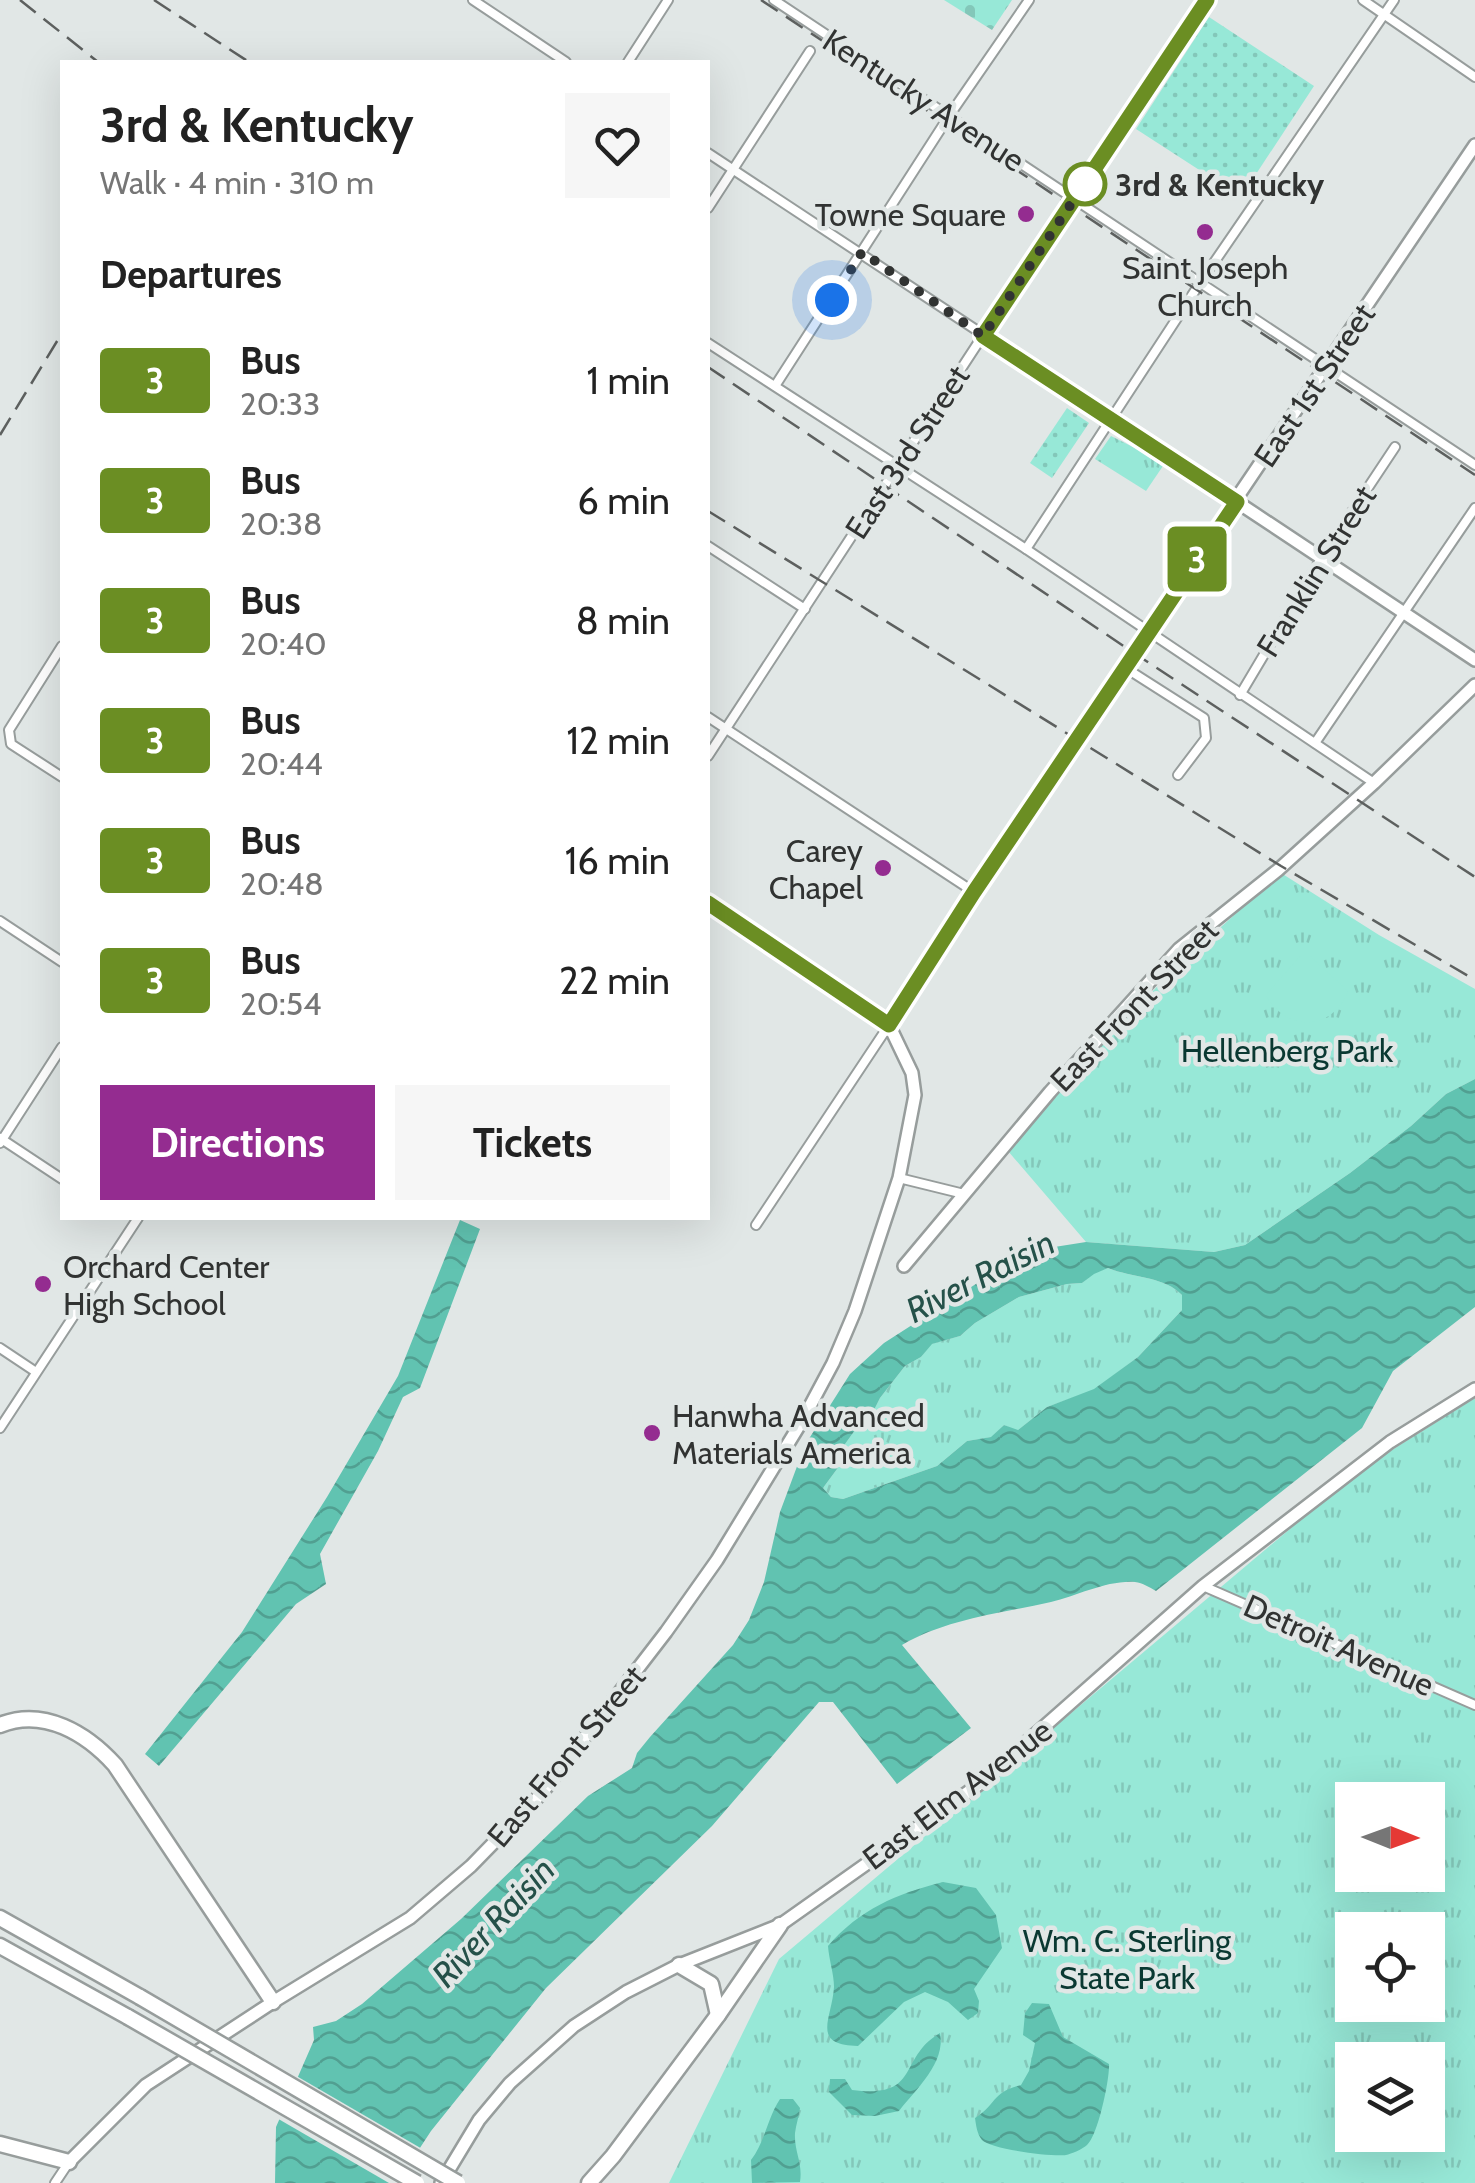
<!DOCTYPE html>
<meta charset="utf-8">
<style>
:root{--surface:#fff;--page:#f6f6f6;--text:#222;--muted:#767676;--accent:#942c90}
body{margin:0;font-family:Cabin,sans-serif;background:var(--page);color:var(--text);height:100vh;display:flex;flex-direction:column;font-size:38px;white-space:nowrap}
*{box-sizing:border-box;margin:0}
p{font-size:32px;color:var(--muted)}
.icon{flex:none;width:55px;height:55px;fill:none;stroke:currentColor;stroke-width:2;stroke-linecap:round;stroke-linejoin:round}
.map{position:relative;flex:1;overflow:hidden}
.panel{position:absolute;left:60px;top:60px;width:650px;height:1160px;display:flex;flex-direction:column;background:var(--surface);border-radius:0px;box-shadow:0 10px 40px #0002}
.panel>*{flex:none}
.badge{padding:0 20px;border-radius:8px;font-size:35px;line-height:65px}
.needle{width:65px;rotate:91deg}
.fabs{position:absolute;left:1335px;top:1782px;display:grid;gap:20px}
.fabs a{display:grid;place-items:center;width:110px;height:110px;border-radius:0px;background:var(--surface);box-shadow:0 10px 40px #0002;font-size:50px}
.you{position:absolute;width:50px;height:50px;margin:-25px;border:8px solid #fff;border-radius:50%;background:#1a73e8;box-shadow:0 0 0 15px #1a73e833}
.map>.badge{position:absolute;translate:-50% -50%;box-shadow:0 0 0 5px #fff}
h2{padding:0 40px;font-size:38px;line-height:90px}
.round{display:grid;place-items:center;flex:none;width:105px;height:105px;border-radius:0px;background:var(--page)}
.overview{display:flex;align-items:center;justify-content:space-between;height:170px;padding:0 40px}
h1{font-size:48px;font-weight:700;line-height:75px}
.action{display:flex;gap:20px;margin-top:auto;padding:20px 40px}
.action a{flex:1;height:115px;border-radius:0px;background:var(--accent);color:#fff;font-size:40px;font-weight:700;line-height:115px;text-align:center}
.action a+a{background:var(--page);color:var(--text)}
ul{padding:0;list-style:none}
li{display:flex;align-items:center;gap:30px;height:120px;padding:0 40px}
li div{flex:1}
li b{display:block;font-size:38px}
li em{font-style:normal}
li .badge{min-width:110px;font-weight:700;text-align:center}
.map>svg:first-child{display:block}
.grass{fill:url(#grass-dots)}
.cemetery{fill:url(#cemetery-stones)}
.park{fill:url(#park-tufts);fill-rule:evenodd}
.pitch{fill:#97e8d7}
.water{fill:url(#water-waves);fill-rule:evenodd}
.pier{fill:#e1e7e6}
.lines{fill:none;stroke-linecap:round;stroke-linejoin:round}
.street-casing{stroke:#979d9c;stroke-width:12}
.secondary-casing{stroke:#979d9c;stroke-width:16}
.highway-casing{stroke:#979d9c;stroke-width:19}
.street{stroke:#fff;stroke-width:8}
.secondary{stroke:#fff;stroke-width:11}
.highway{stroke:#fff;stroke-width:14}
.rail{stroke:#5d605f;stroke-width:2.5;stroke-dasharray:20 10;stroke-linecap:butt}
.highway-bridge-casing{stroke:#979d9c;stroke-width:19;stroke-linecap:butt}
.highway-bridge{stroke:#fff;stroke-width:14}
.line-casing{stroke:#fff;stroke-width:22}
.line{stroke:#6b8e23;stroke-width:15}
.walk{stroke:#313332;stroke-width:10;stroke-dasharray:0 18}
.stop-dot{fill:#fff;stroke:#6b8e23;stroke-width:5}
.poi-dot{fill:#942c90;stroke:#e1e7e6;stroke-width:4}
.labels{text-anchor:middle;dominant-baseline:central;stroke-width:9;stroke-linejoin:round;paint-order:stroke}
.street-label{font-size:32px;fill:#313332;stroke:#e1e7e6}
.stop-label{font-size:32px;font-weight:bold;fill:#313332;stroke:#e1e7e6;text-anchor:start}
.poi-label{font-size:32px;fill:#313332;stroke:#e1e7e6;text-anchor:end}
.park-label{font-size:32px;fill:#0a3932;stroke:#e1e7e6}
.water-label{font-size:35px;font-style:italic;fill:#255149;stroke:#e1e7e6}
</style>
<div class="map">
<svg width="1475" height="2183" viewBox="0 0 1475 2183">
<defs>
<pattern id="grass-dots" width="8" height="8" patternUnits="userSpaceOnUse" patternTransform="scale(2.5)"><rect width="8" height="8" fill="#97e8d7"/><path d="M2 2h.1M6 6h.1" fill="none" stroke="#83c7b9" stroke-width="1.8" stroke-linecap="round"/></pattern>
<pattern id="cemetery-stones" width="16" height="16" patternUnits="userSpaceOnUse" patternTransform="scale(2.5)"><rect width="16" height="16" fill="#97e8d7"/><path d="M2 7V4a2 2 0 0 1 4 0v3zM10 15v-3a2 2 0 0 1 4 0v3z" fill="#83c7b9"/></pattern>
<pattern id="park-tufts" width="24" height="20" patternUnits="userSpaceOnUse" patternTransform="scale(2.5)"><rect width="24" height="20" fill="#97e8d7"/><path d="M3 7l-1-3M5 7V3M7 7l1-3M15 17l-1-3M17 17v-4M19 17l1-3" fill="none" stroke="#83c7b9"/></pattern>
<pattern id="water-waves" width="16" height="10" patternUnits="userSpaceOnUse" patternTransform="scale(2.5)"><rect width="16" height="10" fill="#61c3b1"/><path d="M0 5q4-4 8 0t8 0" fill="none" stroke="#519f91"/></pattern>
</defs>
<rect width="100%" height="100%" fill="#e1e7e6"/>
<!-- grass -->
<g class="grass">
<path d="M 1209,17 L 1314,86 L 1241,197 L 1136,129 Z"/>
<path d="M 1067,408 L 1089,423 L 1052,478 L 1030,463 Z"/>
</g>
<!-- cemetery -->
<path class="cemetery" d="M 944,0 L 1012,0 L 992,30 Z"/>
<!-- park -->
<g class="park">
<path d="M 1111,436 L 1165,463 L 1146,491 L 1095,459 Z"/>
<path d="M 1281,873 L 1379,935 L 1475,989 L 1475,1079 L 1446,1094 L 1411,1126 L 1350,1173 L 1245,1245 L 1214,1252 L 1086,1242 L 1008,1151 L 1055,1094 L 1171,972 Z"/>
<path d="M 1108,1268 C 1132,1278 1164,1276 1182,1295 L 1182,1310 L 1138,1357 L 1094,1390 L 1047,1407 L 1017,1431 L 1004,1425 L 992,1437 L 967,1441 L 937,1466 L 843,1499 L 831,1497 L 823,1488 L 840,1465 L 840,1451 L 858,1426 L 871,1416 L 880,1398 L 905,1366 L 921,1357 L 931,1344 L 960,1336 L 975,1323 L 1019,1297 L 1067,1284 L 1082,1283 L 1094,1273 Z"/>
<path d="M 1475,1398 L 1475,2183 L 669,2183 L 779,1959 L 1360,1470 ZM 1352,1800 L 1428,1800 L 1428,1875 L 1352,1875 ZM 1352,1930 L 1428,1930 L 1428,2005 L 1352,2005 ZM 1352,2060 L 1428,2060 L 1428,2135 L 1352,2135 Z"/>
</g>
<!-- pitch -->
<path class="pitch" d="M 1301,949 L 1309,949 L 1309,955 L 1348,991 C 1333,1031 1286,1033 1266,995 L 1301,955 Z"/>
<!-- water -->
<g class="water">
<path d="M 1475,1079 L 1475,1307 L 1393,1371 L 1362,1428 L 1156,1591 C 1149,1587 1143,1583 1135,1582 C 1107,1580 1077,1596 1051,1602 C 1002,1613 946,1619 902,1645 L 971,1728 L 897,1784 L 833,1702 L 819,1702 L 712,1826 L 546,1988 L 431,2131 L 397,2183 L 275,2183 L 276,2127 L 314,2040 L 313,2027 L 336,2021 L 362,2004 L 461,1919 L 588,1796 L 632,1768 L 637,1753 L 650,1737 L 733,1645 L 749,1620 L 764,1582 L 780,1512 L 805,1445 L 850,1374 L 884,1343 L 1007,1264 L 1048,1248 L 1086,1242 L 1214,1252 L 1245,1245 L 1350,1173 L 1411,1126 L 1446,1094 ZM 1108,1268 C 1132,1278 1164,1276 1182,1295 L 1182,1310 L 1138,1357 L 1094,1389 L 1047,1407 L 1018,1430 L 1004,1425 L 991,1437 L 967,1441 L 937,1466 L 843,1499 L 831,1497 L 823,1488 L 840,1465 L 840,1451 L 858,1426 L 871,1416 L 880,1398 L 905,1366 L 921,1357 L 932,1344 L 960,1336 L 975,1323 L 1019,1297 L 1067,1284 L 1082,1283 L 1094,1274 Z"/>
<path d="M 460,1220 L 480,1229 L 420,1388 L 403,1397 L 378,1451 L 320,1554 L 326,1584 L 296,1604 L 159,1766 L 145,1754 L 242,1632 L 327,1497 L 398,1376 Z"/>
<path d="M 943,1882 L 976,1888 L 996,1915 L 1002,1948 L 974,1989 L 979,2001 L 978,2013 L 968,2020 L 948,2002 L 925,1992 L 904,2002 L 858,2046 C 810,2045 832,2019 834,1987 C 834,1974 829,1960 828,1946 C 860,1909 896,1894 943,1882 Z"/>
<path d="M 1032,2003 L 1049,2004 L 1063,2037 L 1109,2064 C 1110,2078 1098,2136 1087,2145 C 1083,2149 1071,2154 1066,2155 C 1052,2157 990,2149 982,2140 C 977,2134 976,2125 975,2118 C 996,2105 992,2092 1021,2085 L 1029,2071 L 1035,2043 L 1023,2035 L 1025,2013 Z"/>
<path d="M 940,2033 C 946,2063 916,2089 899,2111 L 875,2116 L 852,2115 L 829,2092 L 830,2079 L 845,2079 L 852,2090 C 922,2099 897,2058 940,2033 Z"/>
<path d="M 780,2099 L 793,2099 L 800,2108 C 799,2116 796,2125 795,2133 C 794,2152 803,2162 800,2182 L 752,2183 L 751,2160 C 765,2142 767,2119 780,2099 Z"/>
</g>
<!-- pier -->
<path class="pier" d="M 293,2074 L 424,2150 L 403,2183 L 389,2183 L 275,2117 Z"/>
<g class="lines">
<defs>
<g id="street">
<path d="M 473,0 L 566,62"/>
<path d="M 774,0 L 1475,465"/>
<path d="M 1363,0 L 1475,77"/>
<path d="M 628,62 L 668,0"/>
<path d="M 708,153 L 1237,502"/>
<path d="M 708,208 L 810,51"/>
<path d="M 708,343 L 1026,549 L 1374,783"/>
<path d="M 775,386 L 949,116 L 1029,0"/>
<path d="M 708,546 L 805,609"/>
<path d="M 1026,549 L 1200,283 L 1394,0"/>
<path d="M 62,646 L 9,730 L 11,744 L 62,777"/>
<path d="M 1124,667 L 1204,718 L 1206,738 L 1178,775"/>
<path d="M 1240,695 L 1322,557 L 1395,447"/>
<path d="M 708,717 L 974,892"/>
<path d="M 1315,743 L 1475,508"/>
<path d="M 708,756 L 1027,268 L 1207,0"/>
<path d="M 708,903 L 889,1025 L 756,1225"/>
<path d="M 0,921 L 62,962"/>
<path d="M 0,1138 L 62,1179"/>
<path d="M 0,1143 L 62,1047"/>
<path d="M 899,1178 L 964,1194"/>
<path d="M 0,1348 L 36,1372"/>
<path d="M 0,1428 L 138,1218"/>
<path d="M 1203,1586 L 1475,1705"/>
<path d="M 55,2183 L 69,2162"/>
</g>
<g id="secondary">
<path d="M 1237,502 L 1475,660"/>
<path d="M 904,1266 L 1050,1092 L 1179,949 L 1278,870 L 1374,783 L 1475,685"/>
<path d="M 69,2162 L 146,2085 L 273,2002 L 410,1918 L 471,1866 L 542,1793 L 666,1632 L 717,1560 L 802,1421 L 833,1363 L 855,1311 L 899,1178 L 915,1095 L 912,1073 L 889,1025 L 1147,631 L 1475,145"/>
<path d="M 441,2183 L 479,2120 L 510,2083 L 574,2026 L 626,1992 L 679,1965 L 780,1925 L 978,1785 L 1203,1586 L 1390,1442 L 1475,1389"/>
</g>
<g id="highway">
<path d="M 0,1725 C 44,1707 87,1734 115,1765 L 273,2002"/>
<path d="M 0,1918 L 140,1997"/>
<path d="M 0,1946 L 128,2017"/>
<path d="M 679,1965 L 711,1984 L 718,2015"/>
<path d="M 0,2144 L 69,2162"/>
<path d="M 589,2183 L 613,2156 L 718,2015 L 780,1925"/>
</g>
</defs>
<!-- street casing -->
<use href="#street" class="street-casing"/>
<!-- secondary casing -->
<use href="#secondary" class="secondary-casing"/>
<!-- highway casing -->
<use href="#highway" class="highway-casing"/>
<!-- street -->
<use href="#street" class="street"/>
<!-- secondary -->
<use href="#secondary" class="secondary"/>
<!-- highway -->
<use href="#highway" class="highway"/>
<!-- rail -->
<g class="rail">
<path d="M 20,0 L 98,62"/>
<path d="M 154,0 L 249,62"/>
<path d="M 761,0 L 1475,475"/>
<path d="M 708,367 L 1134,653 L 1475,877"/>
<path d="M 0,435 L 62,333"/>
<path d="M 708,511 L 1281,866 L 1475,980"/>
</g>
<defs>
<g id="highway-bridge">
<path d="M 140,1997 L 458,2183"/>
<path d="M 128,2017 L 417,2183"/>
</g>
</defs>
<!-- highway-bridge casing -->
<use href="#highway-bridge" class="highway-bridge-casing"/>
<!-- highway-bridge -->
<use href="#highway-bridge" class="highway-bridge"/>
</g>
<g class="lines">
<defs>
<path id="line" d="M 708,903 L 889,1025 L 974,892 L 1237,502 L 983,336 L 1207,0"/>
</defs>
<!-- line casing -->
<use href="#line" class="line-casing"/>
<!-- line -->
<use href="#line" class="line"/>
<!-- walk -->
<path class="walk" d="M 832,300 L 862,252 L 983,336 L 1093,171 L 1085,184"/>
</g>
<!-- markers -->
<circle class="stop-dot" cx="1085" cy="184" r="20"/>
<g class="poi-dot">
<circle cx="1026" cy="214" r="10"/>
<circle cx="1205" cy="232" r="10"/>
<circle cx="883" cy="868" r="10"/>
<circle cx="43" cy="1284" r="10"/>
<circle cx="652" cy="1433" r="10"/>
</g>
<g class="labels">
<!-- street labels -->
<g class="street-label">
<text transform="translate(924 100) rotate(33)">Kentucky Avenue</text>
<text transform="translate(1314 385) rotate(-56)">East 1st Street</text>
<text transform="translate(907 452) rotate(-57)">East 3rd Street</text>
<text transform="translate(1316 571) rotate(-58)">Franklin Street</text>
<text transform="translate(1134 1005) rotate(-46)">East Front Street</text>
<text transform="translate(1339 1645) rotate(24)">Detroit Avenue</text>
<text transform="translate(566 1756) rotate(-50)">East Front Street</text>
<text transform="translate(957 1794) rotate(-37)">East Elm Avenue</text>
</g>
<!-- stop labels -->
<g class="stop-label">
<text x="1115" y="184">3rd &amp; Kentucky</text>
</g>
<!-- poi labels -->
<g class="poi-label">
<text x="1006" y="214">Towne Square</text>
<text x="1205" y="267" text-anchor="middle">Saint Joseph<tspan x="1205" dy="37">Church</tspan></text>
<text x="863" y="850">Carey<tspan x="863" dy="37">Chapel</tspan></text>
<text x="63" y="1266" text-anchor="start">Orchard Center<tspan x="63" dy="37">High School</tspan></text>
<text x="672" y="1415" text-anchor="start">Hanwha Advanced<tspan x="672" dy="37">Materials America</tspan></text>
</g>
<!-- park labels -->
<g class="park-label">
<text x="1287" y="1050">Hellenberg Park</text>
<text x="1127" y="1940">Wm. C. Sterling<tspan x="1127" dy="37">State Park</tspan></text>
</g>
<!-- water labels -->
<g class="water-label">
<text transform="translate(980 1276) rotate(-27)">River Raisin</text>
<text transform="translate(493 1922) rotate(-47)">River Raisin</text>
</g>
</g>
</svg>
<div class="fabs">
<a><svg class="needle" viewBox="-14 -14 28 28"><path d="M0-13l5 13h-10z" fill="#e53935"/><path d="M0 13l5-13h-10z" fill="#767676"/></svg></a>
<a><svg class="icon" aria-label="locate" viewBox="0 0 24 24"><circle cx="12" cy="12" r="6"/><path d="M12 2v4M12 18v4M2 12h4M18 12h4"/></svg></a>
<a><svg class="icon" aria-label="layers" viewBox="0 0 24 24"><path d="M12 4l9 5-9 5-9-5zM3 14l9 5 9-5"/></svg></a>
</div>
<div class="you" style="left:832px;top:300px"></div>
<b class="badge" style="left:1197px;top:559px;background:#6b8e23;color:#fff">3</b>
<section class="panel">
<div class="overview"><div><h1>3rd &amp; Kentucky</h1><p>Walk · 4 min · 310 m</p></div><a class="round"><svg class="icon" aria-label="heart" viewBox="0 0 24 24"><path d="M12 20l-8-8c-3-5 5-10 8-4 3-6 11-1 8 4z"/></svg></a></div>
<h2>Departures</h2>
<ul>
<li><span class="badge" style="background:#6b8e23;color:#fff">3</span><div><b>Bus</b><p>20:33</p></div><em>1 min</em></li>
<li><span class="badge" style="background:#6b8e23;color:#fff">3</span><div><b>Bus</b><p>20:38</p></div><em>6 min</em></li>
<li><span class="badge" style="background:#6b8e23;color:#fff">3</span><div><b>Bus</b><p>20:40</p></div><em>8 min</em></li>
<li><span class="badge" style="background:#6b8e23;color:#fff">3</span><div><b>Bus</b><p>20:44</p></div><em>12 min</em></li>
<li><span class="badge" style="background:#6b8e23;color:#fff">3</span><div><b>Bus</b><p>20:48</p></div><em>16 min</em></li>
<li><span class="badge" style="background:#6b8e23;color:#fff">3</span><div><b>Bus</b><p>20:54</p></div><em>22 min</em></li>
</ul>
<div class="action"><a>Directions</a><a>Tickets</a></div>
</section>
</div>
